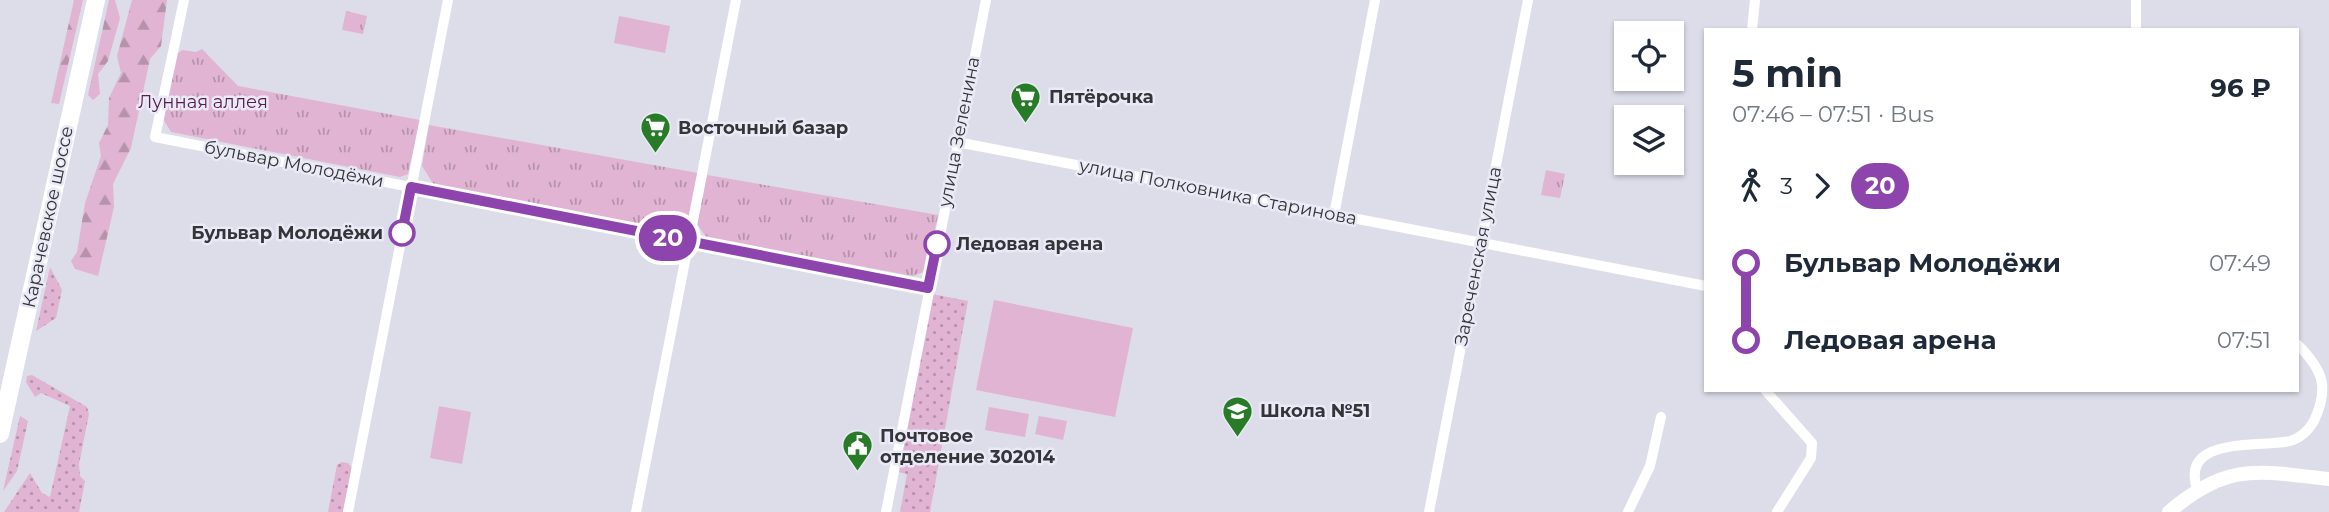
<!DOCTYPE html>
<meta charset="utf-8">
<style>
:root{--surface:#fff;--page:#f6f6f7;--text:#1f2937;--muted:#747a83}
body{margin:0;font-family:Montserrat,sans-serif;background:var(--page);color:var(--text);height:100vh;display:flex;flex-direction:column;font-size:26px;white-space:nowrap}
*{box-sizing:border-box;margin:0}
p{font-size:23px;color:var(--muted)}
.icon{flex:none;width:38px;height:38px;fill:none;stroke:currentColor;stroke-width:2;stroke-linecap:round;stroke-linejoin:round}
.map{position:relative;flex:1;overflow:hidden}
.panel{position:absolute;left:1704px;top:28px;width:595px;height:364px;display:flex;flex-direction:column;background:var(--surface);border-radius:0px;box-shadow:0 2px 5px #0004}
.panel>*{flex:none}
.badge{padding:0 14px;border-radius:23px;font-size:24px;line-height:46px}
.controls{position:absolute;left:1614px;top:21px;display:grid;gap:14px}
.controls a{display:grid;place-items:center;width:70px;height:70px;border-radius:0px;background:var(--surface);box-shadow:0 2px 5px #0004;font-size:35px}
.map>.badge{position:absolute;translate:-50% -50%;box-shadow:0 0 0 4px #fff}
.legs{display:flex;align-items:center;gap:10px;height:77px;padding:0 28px;font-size:23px}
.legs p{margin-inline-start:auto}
.overview{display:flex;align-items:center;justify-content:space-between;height:119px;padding:0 28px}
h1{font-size:38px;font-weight:700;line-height:52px}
ul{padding:0 28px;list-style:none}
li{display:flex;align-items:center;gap:24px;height:77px;font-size:26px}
li i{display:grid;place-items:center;width:10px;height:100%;margin:0 9px;background:currentColor}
li i::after{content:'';width:18px;height:18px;margin:-9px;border:5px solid;border-radius:50%;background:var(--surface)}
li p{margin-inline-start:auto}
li:first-child i{background:linear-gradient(#0000 50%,currentColor 0)}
li:last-child i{background:linear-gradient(currentColor 50%,#0000 0)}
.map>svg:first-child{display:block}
.grass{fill:url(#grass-dots)}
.forest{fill:url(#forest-firs)}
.park{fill:url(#park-tufts)}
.pitch{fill:#e0b4d2}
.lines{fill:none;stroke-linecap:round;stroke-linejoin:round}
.street{stroke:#fff;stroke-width:10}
.secondary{stroke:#fff;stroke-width:14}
.highway{stroke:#fff;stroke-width:18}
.line-1-casing{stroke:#fff;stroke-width:16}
.line-1{stroke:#8e44ad;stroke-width:10}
.stop-1-dot{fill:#fff;stroke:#8e44ad;stroke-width:3.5}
.labels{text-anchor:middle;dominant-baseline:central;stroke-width:5;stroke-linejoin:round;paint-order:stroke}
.poi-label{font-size:18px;font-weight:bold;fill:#343439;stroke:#e9eaf6;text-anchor:start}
.park-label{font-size:18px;fill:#591b4b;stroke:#e9eaf6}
.street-label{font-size:18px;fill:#343439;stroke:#e9eaf6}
.stop-label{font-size:18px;font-weight:bold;fill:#343439;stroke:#e9eaf6;text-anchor:end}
</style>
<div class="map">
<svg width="2329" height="512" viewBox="0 0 2329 512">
<defs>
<pattern id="grass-dots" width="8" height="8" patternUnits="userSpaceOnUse" patternTransform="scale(1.75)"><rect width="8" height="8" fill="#e0b4d2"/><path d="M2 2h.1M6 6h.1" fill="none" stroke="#b693ab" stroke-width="1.8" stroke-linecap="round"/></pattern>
<pattern id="forest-firs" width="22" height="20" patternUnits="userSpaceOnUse" patternTransform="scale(1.75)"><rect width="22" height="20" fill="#e0b4d2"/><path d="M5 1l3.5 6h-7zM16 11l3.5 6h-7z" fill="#b693ab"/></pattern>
<pattern id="park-tufts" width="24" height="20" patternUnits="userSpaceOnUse" patternTransform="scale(1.75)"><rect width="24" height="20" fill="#e0b4d2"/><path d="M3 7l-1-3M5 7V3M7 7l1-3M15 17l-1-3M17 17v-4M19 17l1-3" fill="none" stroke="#b693ab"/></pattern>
</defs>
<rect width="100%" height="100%" fill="#dcdde9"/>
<!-- grass -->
<g class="grass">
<path d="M 50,267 L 62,290 L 56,318 L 36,331 Z"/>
<path d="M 932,294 L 968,301 L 930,512 L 900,512 L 907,474 L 898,472 Z"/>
<path d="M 32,375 L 87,407 L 89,414 L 79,464 L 80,476 L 85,481 L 79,512 L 4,512 L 30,473 L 42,493 L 50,497 L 70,406 L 41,393 L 35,397 L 26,382 L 27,376 Z"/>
<path d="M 20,416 L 28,421 L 17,471 L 3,491 Z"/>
<path d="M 342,462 L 348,463 L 352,468 L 343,512 L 328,512 L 337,465 Z"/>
</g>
<!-- forest -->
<g class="forest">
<path d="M 74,0 L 83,0 L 59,104 L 51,103 Z"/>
<path d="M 109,0 L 115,0 L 120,18 L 108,61 L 98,74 L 100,94 L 93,100 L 88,95 Z"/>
<path d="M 132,0 L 167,0 L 161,46 L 150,59 L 131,148 L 113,184 L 114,207 L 98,276 L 75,269 L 71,261 L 77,252 L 85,203 L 101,156 L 99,143 L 108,125 L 109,98 L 121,73 L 117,56 Z"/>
</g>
<!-- park -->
<g class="park">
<path d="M 346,11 L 367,16 L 363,34 L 342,30 Z"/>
<path d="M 202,49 L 238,86 L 420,120 L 408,174 L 400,177 L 171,132 L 163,119 L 177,54 L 182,50 L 196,52 Z"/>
<path d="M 429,125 L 698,173 L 689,219 L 672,231 L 434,185 L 422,166 Z"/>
<path d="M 1546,170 L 1565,174 L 1560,198 L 1541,195 Z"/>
<path d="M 707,175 L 938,215 L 926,271 L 913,276 L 706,237 L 697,224 Z"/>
</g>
<!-- pitch -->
<g class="pitch">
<path d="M 619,16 L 670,26 L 665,53 L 614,43 Z"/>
<path d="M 994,300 L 1133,328 L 1115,417 L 976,390 Z"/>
<path d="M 439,406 L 471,412 L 462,464 L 430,458 Z"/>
<path d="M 989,407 L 1029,414 L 1025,437 L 985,430 Z"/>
<path d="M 1039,416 L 1067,421 L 1063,440 L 1035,434 Z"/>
</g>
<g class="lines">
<!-- street -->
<g class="street">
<path d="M 184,0 L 155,137 L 928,288"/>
<path d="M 1752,30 L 1755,0"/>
<path d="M 2136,30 L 2136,0"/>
<path d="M 957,142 L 1706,286"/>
<path d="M 1334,215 L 1375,0"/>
<path d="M 1765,390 L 1812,443 L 1811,458 L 1777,512"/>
<path d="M 2197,489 C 2180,435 2261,448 2290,441 C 2301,438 2308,431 2314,421 C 2329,388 2324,371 2298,345"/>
<path d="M 348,512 L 448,0"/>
<path d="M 636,512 L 736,0"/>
<path d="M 886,512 L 986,0"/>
<path d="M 1429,512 L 1528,0"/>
<path d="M 1628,512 L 1650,466 L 1661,417"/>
</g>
<!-- secondary -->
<path class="secondary" d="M 2169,512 C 2228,462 2257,471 2329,479"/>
<!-- highway -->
<path class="highway" d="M 0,434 L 96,0"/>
</g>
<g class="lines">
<defs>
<path id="line-1" d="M 402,233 L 411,187 L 928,288 L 937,244"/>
</defs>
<!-- line-1 casing -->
<use href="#line-1" class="line-1-casing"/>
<!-- line-1 -->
<use href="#line-1" class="line-1"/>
</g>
<!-- icons -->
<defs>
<symbol id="supermarket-pin" viewBox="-11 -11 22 30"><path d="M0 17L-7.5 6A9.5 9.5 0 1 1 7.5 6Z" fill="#297c27" stroke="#e9eaf6"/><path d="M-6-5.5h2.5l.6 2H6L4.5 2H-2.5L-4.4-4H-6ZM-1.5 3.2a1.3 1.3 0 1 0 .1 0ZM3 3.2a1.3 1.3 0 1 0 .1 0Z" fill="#fff"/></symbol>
<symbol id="school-pin" viewBox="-11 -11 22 30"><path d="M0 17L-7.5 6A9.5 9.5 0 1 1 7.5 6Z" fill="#297c27" stroke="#e9eaf6"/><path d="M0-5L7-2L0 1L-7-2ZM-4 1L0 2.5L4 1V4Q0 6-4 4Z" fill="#fff"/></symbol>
<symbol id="civic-pin" viewBox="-11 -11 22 30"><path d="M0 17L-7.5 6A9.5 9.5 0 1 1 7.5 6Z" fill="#297c27" stroke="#e9eaf6"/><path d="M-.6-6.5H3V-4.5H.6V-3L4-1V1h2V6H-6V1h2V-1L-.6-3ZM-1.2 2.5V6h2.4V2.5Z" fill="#fff"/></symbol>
</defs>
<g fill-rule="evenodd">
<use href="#supermarket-pin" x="1008" y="80" width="35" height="47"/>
<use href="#supermarket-pin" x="638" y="110" width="35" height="47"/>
<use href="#school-pin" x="1220" y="394" width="35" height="47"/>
<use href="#civic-pin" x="840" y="428" width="35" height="47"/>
</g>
<!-- markers -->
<g class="stop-1-dot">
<circle cx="402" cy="233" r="12"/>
<circle cx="937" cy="244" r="12"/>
</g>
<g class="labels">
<!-- poi labels -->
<g class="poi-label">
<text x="1049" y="97">Пятёрочка</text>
<text x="678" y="128">Восточный базар</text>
<text x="1260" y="411">Школа №51</text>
<text x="880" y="436">Почтовое<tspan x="880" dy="21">отделение 302014</tspan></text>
</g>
<!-- park labels -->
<g class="park-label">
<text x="203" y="102">Лунная аллея</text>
</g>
<!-- street labels -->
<g class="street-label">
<text transform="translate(959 132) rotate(-79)">улица Зеленина</text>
<text transform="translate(294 164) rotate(11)">бульвар Молодёжи</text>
<text transform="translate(1218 192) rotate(11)">улица Полковника Старинова</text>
<text transform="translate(48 217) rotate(-78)">Карачевское шоссе</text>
<text transform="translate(1478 256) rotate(-79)">Зареченская улица</text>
</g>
<!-- stop labels -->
<g class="stop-label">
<text x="383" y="233">Бульвар Молодёжи</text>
<text x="956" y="244" text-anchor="start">Ледовая арена</text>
</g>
</g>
</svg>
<div class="controls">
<a><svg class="icon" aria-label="locate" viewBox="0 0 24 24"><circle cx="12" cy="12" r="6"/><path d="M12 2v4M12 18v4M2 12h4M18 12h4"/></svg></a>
<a><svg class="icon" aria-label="layers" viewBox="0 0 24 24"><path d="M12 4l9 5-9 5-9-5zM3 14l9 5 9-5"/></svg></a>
</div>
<b class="badge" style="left:668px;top:238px;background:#8e44ad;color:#fff">20</b>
<section class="panel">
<div class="overview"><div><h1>5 min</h1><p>07:46 – 07:51 · Bus</p></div><b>96 ₽</b></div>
<div class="legs"><svg class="icon" aria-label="walk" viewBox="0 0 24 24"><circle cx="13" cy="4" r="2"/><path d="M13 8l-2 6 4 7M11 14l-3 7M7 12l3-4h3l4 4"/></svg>3<svg class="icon" aria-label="forward" viewBox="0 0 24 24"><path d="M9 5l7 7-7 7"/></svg><b class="badge" style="background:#8e44ad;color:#fff">20</b></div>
<ul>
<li><i style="color:#8e44ad"></i><b>Бульвар Молодёжи</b><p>07:49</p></li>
<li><i style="color:#8e44ad"></i><b>Ледовая арена</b><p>07:51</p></li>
</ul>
</section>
</div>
